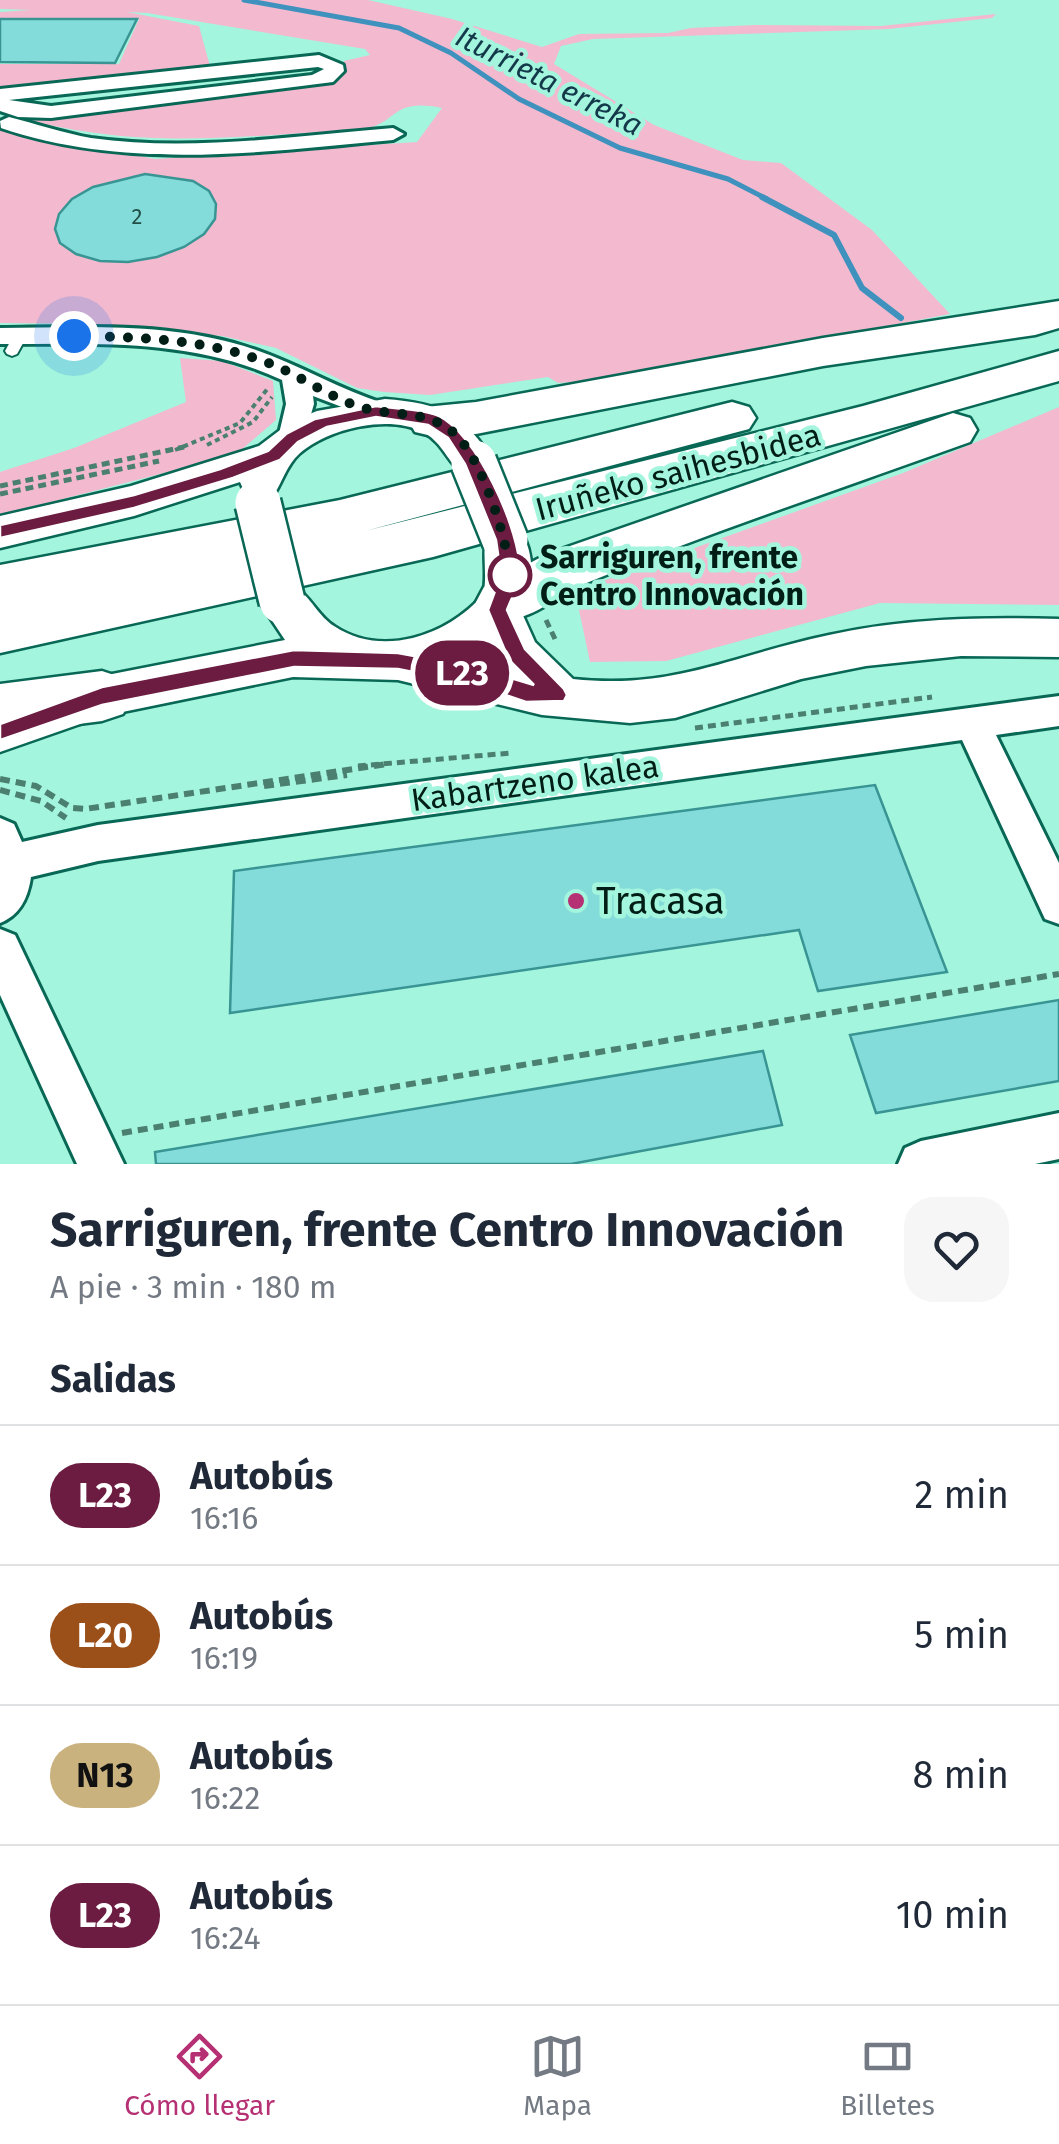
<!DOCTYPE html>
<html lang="es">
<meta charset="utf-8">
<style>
:root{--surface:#fff;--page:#f6f6f7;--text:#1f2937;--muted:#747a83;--line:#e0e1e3;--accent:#b63074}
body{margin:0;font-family:"Fira Sans",sans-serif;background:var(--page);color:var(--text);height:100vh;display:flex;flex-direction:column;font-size:38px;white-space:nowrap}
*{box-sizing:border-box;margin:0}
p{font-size:32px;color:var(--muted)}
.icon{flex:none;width:55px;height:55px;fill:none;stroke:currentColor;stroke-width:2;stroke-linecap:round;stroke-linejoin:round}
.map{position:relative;height:1164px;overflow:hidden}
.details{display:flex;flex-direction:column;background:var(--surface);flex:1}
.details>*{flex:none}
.badge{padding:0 20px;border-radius:32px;font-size:35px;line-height:65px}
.you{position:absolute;width:50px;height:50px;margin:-25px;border:8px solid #fff;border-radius:50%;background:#1a73e8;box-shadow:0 0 0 15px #1a73e833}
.map>.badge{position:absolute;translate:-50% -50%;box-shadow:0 0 0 5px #fff}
h2{padding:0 50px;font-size:38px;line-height:90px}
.round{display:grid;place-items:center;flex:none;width:105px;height:105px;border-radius:30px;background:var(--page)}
.summary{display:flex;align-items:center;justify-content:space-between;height:170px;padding:0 50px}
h1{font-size:48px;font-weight:700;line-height:75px}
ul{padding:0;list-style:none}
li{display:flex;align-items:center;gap:30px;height:140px;padding:0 50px;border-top:2px solid var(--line)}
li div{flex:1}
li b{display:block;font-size:38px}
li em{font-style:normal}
li .badge{min-width:110px;font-weight:700;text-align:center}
.dock{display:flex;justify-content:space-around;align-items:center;height:140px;border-top:2px solid var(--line);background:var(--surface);font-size:28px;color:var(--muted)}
.dock a{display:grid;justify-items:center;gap:5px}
.dock .on{color:var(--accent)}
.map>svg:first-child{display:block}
.green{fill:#f3b9cf}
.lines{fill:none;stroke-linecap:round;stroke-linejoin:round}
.stream-far1{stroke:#3e92bd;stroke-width:5}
.stream{stroke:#3e92bd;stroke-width:6}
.building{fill:#83dcda;stroke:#399594;stroke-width:2.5}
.lane-casing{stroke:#086855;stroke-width:4}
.street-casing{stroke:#086855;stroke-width:6}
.secondary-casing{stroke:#086855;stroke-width:5}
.highway-casing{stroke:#086855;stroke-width:5}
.path-far2{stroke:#4b8071;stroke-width:4;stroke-dasharray:5 4;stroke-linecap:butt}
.path-far1{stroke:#4b8071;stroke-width:5;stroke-dasharray:8 5;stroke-linecap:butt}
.path{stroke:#4b8071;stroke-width:6;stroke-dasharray:10 6;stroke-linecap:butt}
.lane{fill:#fff;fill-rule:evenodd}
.street{fill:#fff;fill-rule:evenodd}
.secondary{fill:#fff;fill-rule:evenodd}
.highway{fill:#fff;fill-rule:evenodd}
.secondary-bridge-casing{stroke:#086855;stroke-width:50;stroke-linecap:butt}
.secondary-bridge{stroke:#fff;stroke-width:45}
.line{fill:#6b1c40;stroke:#fff;stroke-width:2.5}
.walk{stroke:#001e16;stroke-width:10;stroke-dasharray:0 18}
.stop-dot{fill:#fff;stroke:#6b1c40;stroke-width:5}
.poi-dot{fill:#b63074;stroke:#a4f5dd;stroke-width:4}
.labels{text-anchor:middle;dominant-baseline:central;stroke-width:9;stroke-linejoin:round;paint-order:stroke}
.far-number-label{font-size:22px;fill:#214e47}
.far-water-label{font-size:30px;font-style:italic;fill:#13384a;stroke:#a4f5dd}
.street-label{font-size:32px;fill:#001e16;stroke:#a4f5dd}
.stop-label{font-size:32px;font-weight:bold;fill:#001e16;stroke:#a4f5dd;text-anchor:start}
.near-poi-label{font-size:38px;fill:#001e16;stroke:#a4f5dd;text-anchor:start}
</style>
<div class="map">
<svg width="1059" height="1164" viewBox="0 0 1059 1164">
<rect width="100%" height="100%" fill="#a4f5dd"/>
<!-- green -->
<g class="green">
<path d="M 0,0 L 368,0 L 452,19 L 542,47 L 579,34 L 668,33 L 691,28 L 755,25 L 881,26 L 996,14 L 992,18 L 888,29 L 593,39 L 561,46 L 554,64 L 654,125 L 743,160 L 781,163 L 872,230 L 950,314 L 602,380 L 558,383 L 548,377 L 430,395 L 384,392 L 357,388 L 276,348 L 222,336 L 89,324 L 0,323 L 0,127 L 155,159 L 417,142 L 442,108 C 391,98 399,122 365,129 C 340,133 313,132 288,134 C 189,141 117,143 20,118 L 339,80 L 344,61 L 370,55 L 365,49 L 147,13 L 127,12 L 199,26 L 211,70 L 0,89 L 0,64 L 119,64 L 139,19 L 0,19 L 0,12 L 31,10 L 0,9 Z"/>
<path d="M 180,358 L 222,361 L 273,381 L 276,420 L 240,451 L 215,460 L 0,515 L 0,472 L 74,448 L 186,402 Z"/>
<path d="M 1059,407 L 1059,605 L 880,603 L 666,661 L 590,662 L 575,591 L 903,473 Z"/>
</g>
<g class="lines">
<!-- stream-far1 -->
<path class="stream-far1" d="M 244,0 L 399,28 L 451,53 L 519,99 L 620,148 L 728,179 L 767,199"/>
<!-- stream -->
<path class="stream" d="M 762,197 L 834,235 L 862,288 L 901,318"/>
</g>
<!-- building -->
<g class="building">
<path d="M 0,19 L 137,19 L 115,63 L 0,62 Z"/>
<path d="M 145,174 L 193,181 L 209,191 L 216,204 L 215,219 L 204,234 L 184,247 L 157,257 L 128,262 L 100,261 L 76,254 L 60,243 L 55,229 L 59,214 L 72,199 L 93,187 Z"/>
<path d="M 875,785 L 947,972 L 818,991 L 799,930 L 230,1013 L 234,871 Z"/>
<path d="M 1059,1000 L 1059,1081 L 876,1113 L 850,1035 Z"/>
<path d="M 763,1051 L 782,1125 L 571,1164 L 156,1164 L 155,1152 Z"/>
</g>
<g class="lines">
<defs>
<path id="lane" d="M 20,332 L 27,336 L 17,354 L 12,356 L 7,354 L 5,351 L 15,333 Z"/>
<g id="street">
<path d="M 319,55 L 343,65 L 344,71 L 333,82 L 51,118 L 18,117 L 0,111 L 0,89 ZM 318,67 L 324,69 L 312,75 L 51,106 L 9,100 Z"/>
<path d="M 9,117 C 37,124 63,133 91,138 C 190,152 294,136 393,128 L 404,134 L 393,140 C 262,152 128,171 1,128 L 0,121 Z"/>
<path d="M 0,328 C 81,327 166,322 244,346 C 294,361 337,389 386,404 L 390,411 L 386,418 L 376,420 L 313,396 L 314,404 L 302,445 L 282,445 L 278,438 L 286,404 L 282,380 C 193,338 96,344 0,344 Z"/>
<path d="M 1059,696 L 1059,726 L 996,735 L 1059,863 L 1059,924 L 1045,919 L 962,740 L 98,861 L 31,877 C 28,898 20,915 0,923 L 0,818 L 14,824 L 22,842 L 98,825 Z"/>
<path d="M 0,929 L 15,935 L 124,1164 L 77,1164 L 0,995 Z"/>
<path d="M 1059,1113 L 1059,1159 L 1035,1164 L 898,1164 L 905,1148 L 921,1141 Z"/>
</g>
<g id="secondary">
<path d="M 385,399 C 440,403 466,414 494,463 L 488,473 C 449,485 453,448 423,432 C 388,414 327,429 299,454 C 287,465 283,480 275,493 L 260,498 L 245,493 L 240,482 L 134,516 L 0,548 L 0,516 L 131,486 L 259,446 L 292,421 L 317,411 Z"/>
<path d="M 505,524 L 520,529 C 535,554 535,585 521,611 L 535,642 L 573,679 C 675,690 733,655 829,635 C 904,618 982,617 1059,619 L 1059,657 L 961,656 L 866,666 L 801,679 L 675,718 L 630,723 L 542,715 L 398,680 L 293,677 L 103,716 L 0,752 L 0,710 L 102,676 L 285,640 L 259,601 L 266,588 C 276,585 285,581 296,588 C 310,596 319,617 334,626 C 382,658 447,636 483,595 C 489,573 479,548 490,529 ZM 489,644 L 499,664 L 465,656 Z"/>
</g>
<g id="highway">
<path d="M 1059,301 L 1059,328 L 1035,335 L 823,366 L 476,434 L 432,436 L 415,432 L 408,420 L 415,408 L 476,402 L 823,338 Z"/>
<path d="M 1059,351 L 1059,381 L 433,557 L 0,653 L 0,607 L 41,599 L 0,607 L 0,565 L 340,500 L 732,402 L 749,407 L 756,418 L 749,429 L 365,531 L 863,406 Z"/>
<path d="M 953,413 L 970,418 L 977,430 L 970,442 C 843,488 713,531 589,582 C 552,597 525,630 484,617 L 476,602 L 484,587 L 547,554 Z"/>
<path d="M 102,671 L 123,678 L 132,696 L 123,714 L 102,721 L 0,734 L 0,684 Z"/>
</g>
</defs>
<!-- lane casing -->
<use href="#lane" class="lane-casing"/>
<!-- street casing -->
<use href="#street" class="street-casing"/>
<!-- secondary casing -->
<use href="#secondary" class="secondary-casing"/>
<!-- highway casing -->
<use href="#highway" class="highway-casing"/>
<!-- path-far2 -->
<g class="path-far2">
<path d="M 207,445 L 253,422 L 272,397"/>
<path d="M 175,450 L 240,423 L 269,387"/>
</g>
<!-- path-far1 -->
<g class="path-far1">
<path d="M 0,486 L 184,447"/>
<path d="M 0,494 L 159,461"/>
<path d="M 546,620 L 556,641"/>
<path d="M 695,728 L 932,697"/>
<path d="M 358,766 L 511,753"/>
</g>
<!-- path -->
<g class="path">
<path d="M 0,779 L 36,786 L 72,808 L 85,809 L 387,764"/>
<path d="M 264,786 L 347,775"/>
<path d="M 0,790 L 41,801 L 66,818"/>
<path d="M 122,1133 L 1059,974"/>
</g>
<!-- lane -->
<use href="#lane" class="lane"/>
<!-- street -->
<use href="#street" class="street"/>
<!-- secondary -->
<use href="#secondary" class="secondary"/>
<!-- highway -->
<use href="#highway" class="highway"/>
<defs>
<g id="secondary-bridge">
<path d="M 474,463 L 505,540"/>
<path d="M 258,503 L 282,601"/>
</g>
</defs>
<!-- secondary-bridge casing -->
<use href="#secondary-bridge" class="secondary-bridge-casing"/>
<!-- secondary-bridge -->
<use href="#secondary-bridge" class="secondary-bridge"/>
</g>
<!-- line -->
<path class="line" d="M 376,406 C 395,409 419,408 437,415 C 476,431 522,533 520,574 C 519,585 511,599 507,610 L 525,649 L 564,689 L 567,695 L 564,701 L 526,702 L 473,684 L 398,669 L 294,667 L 102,705 L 0,740 L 0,724 L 102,687 L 294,650 L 398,653 L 474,667 L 534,685 L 509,660 L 488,610 L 501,575 L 496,540 L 465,464 L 448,438 L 428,425 L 376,417 L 327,427 L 298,442 L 280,460 L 233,478 L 134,508 L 0,538 L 0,525 L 134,495 L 220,469 L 268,451 L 286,434 L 315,419 Z"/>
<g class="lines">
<!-- walk -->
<path class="walk" d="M 74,336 C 137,337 204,339 263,361 C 297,373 326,396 360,407 C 391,417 429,409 455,434 C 483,461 507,538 510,575"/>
</g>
<!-- markers -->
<circle class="stop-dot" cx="510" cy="575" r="20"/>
<circle class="poi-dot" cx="576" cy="901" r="10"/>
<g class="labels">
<!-- far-number labels -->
<g class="far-number-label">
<text x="137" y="216">2</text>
</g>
<!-- far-water labels -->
<g class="far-water-label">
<text transform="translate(549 81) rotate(27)">Iturrieta erreka</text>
</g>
<!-- street labels -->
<g class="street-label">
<text transform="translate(678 472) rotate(-15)">Iruñeko saihesbidea</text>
<text transform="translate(535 783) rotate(-8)">Kabartzeno kalea</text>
</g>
<!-- stop labels -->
<g class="stop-label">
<text x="540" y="557">Sarriguren, frente<tspan x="540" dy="37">Centro Innovación</tspan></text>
</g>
<!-- near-poi labels -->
<g class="near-poi-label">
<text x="596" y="901">Tracasa</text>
</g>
</g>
</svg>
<div class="you" style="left:74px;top:336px"></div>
<b class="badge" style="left:462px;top:673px;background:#6b1c40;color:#fff">L23</b>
</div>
<section class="details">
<div class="summary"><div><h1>Sarriguren, frente Centro Innovación</h1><p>A pie · 3 min · 180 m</p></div><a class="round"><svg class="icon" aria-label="heart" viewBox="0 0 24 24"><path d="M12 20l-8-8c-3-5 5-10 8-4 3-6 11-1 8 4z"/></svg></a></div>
<h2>Salidas</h2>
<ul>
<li><span class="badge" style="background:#6b1c40;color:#fff">L23</span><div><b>Autobús</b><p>16:16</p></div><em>2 min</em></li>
<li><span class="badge" style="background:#9b4f19;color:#fff">L20</span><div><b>Autobús</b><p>16:19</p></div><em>5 min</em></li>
<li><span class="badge" style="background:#cab27e;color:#111">N13</span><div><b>Autobús</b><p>16:22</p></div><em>8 min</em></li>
<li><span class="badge" style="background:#6b1c40;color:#fff">L23</span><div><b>Autobús</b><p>16:24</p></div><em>10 min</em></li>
</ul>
</section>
<nav class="dock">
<a class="on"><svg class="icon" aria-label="directions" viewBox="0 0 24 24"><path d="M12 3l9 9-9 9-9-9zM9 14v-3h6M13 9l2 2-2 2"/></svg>Cómo llegar</a>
<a><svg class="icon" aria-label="map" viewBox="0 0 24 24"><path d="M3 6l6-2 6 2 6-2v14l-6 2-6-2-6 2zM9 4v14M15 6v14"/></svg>Mapa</a>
<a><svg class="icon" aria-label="tickets" viewBox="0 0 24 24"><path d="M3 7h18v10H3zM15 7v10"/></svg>Billetes</a>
</nav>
